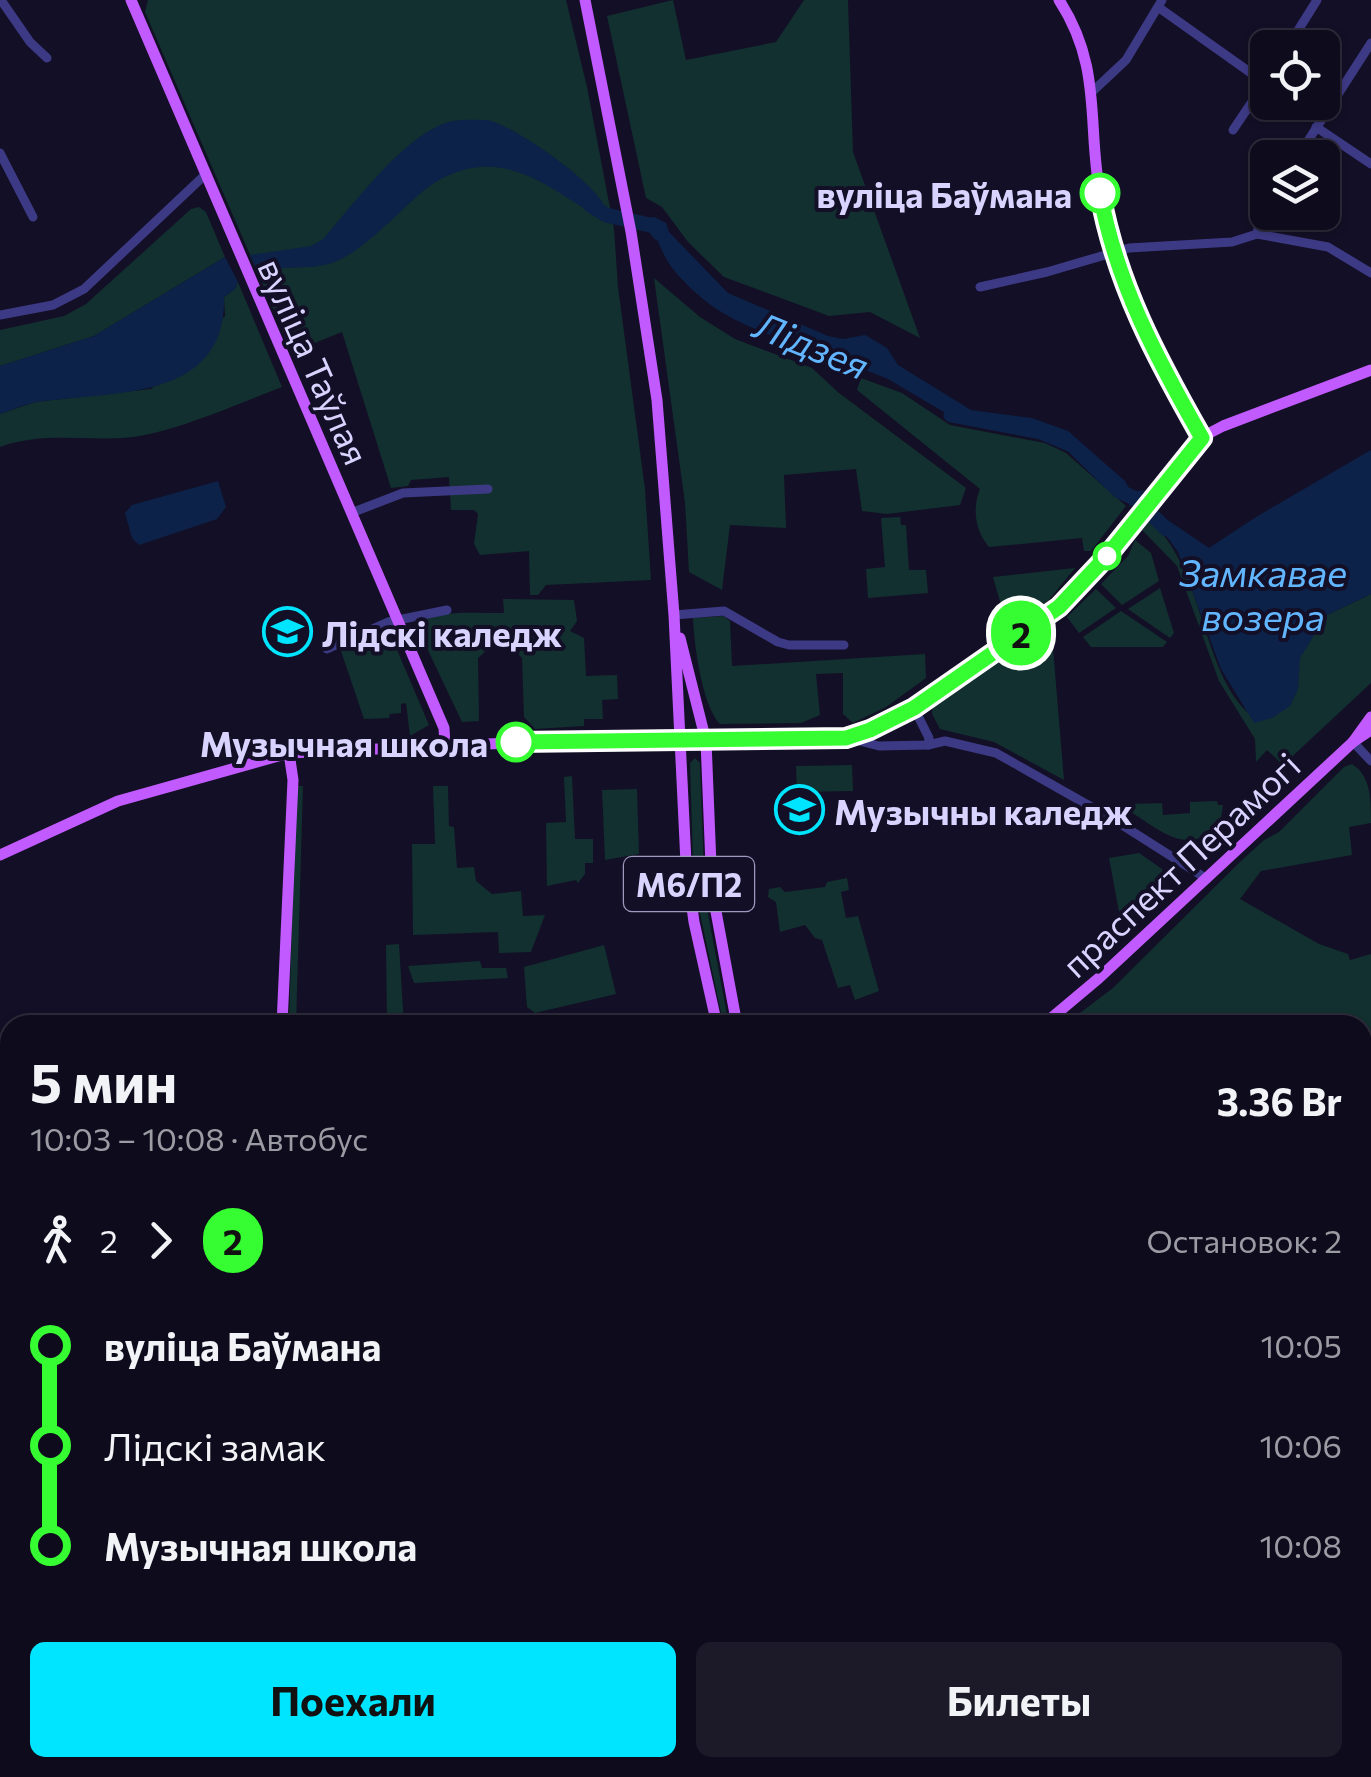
<!DOCTYPE html>
<html lang="ru">
<meta charset="utf-8">
<style>
:root{--surface:#0e0b1c;--page:#1c1929;--text:#f1f3f6;--muted:#9b9ba3;--line:#2e2b3b;--accent:#00e5ff}
body{margin:0;font-family:Commissioner,sans-serif;background:var(--page);color:var(--text);height:100vh;display:flex;flex-direction:column;font-size:38px;white-space:nowrap}
*{box-sizing:border-box;margin:0}
p{font-size:32px;color:var(--muted)}
.icon{flex:none;width:55px;height:55px;fill:none;stroke:currentColor;stroke-width:2;stroke-linecap:round;stroke-linejoin:round}
.map{position:relative;flex:1;overflow:hidden}
.panel{position:absolute;left:0px;top:1015px;width:1372px;height:762px;display:flex;flex-direction:column;background:var(--surface);border-radius:30px 30px 0 0;box-shadow:0 2px 8px #0004,0 0 0 2px var(--line)}
.panel>*{flex:none}
.badge{padding:0 20px;border-radius:32px;font-size:35px;line-height:65px}
.buttons{position:absolute;left:1250px;top:30px;display:grid;gap:20px}
.buttons a{display:grid;place-items:center;width:90px;height:90px;border-radius:15px;background:var(--surface);box-shadow:0 2px 8px #0004,0 0 0 2px var(--line);font-size:50px}
.map>.badge{position:absolute;translate:-50% -50%;box-shadow:0 0 0 5px #fff}
.legs{display:flex;align-items:center;gap:15px;height:110px;padding:0 30px;font-size:32px}
.legs p{margin-inline-start:auto}
.headline{display:flex;align-items:center;justify-content:space-between;height:170px;padding:0 30px}
h1{font-size:55px;font-weight:700;line-height:75px}
.cta{display:flex;gap:20px;margin-top:auto;padding:20px 30px}
.cta a{flex:1;height:115px;border-radius:15px;background:var(--accent);color:#111;font-size:40px;font-weight:700;line-height:115px;text-align:center}
.cta a+a{background:var(--page);color:var(--text)}
ul{padding:0 30px;list-style:none}
li{display:flex;align-items:center;gap:35px;height:100px;font-size:38px}
li i{display:grid;place-items:center;width:15px;height:100%;margin:0 12px;background:currentColor}
li i::after{content:'';width:25px;height:25px;margin:-12px;border:8px solid;border-radius:50%;background:var(--surface)}
li p{margin-inline-start:auto}
li:first-child i{background:linear-gradient(#0000 50%,currentColor 0)}
li:last-child i{background:linear-gradient(currentColor 50%,#0000 0)}
.map>svg:first-child{display:block}
.green{fill:#12302f}
.water{fill:#0c2248}
.lines{fill:none;stroke-linecap:round;stroke-linejoin:round}
.river{stroke:#0c2248;stroke-width:15}
.minor{stroke:#3d3a85;stroke-width:9}
.major{stroke:#c25bff;stroke-width:11}
.line-1-casing{stroke:#fff;stroke-width:22}
.line-1{stroke:#36fd32;stroke-width:15}
.stop-1-dot{fill:#fff;stroke:#36fd32;stroke-width:5}
.labels{text-anchor:middle;dominant-baseline:central;stroke-width:8;stroke-linejoin:round;paint-order:stroke}
.shield{fill:#130f26;stroke:#9e99be;stroke-width:2.5}
.shield-label{font-size:32px;font-weight:bold;fill:#d9d4ff}
.stop-label{font-size:35px;font-weight:bold;fill:#d9d4ff;stroke:#130f26;text-anchor:end}
.street-label{font-size:35px;fill:#d9d4ff;stroke:#130f26}
.poi-label{font-size:35px;font-weight:bold;fill:#d9d4ff;stroke:#130f26;text-anchor:start}
.water-label{font-size:38px;font-style:italic;fill:#62b6ff;stroke:#130f26}
</style>
<div class="map">
<svg width="1371" height="1777" viewBox="0 0 1371 1777">
<rect width="100%" height="100%" fill="#130f26"/>
<!-- green -->
<g class="green">
<path d="M 148,0 L 566,0 L 587,87 L 614,229 L 618,287 L 645,489 L 651,580 L 546,585 L 538,595 L 530,595 L 529,551 L 480,555 L 474,544 L 478,514 L 474,510 L 451,510 L 449,477 L 411,480 L 408,486 L 391,488 L 342,332 L 292,352 L 145,12 Z"/>
<path d="M 673,0 L 686,60 L 776,42 L 804,0 L 848,0 L 853,152 L 920,338 L 870,312 L 829,316 L 724,277 L 688,242 L 662,207 L 646,198 L 607,16 Z"/>
<path d="M 199,207 L 206,212 L 225,257 L 94,336 L 0,366 L 0,330 L 64,316 L 86,304 L 191,209 Z"/>
<path d="M 654,278 L 700,317 L 735,339 L 812,368 L 839,393 L 966,488 L 960,505 L 887,514 L 862,511 L 856,469 L 784,475 L 786,528 L 730,525 L 722,590 L 689,572 L 685,503 Z"/>
<path d="M 238,282 L 282,387 C 240,403 177,431 133,437 C 87,442 44,431 0,447 L 0,414 L 35,402 L 151,389 L 225,316 L 224,297 L 235,289 Z"/>
<path d="M 861,378 L 902,393 L 950,425 L 1045,443 L 1066,453 L 1126,506 L 1091,551 L 1084,551 L 1082,538 L 989,547 C 975,531 972,508 980,489 L 857,390 Z"/>
<path d="M 900,517 L 901,525 L 906,525 L 909,570 L 926,570 L 928,593 L 868,598 L 866,569 L 885,567 L 881,518 Z"/>
<path d="M 1149,520 C 1205,567 1201,676 1252,716 L 1298,689 L 1299,658 L 1322,621 L 1327,615 L 1371,594 L 1371,683 L 1283,765 L 1267,750 L 1256,762 L 1255,739 L 1219,681 L 1177,566 L 1142,530 Z"/>
<path d="M 1135,540 L 1151,553 L 1159,581 L 1122,605 L 1101,584 L 1128,556 Z"/>
<path d="M 1075,568 L 1048,601 L 1007,626 L 993,577 Z"/>
<path d="M 1160,588 L 1174,633 L 1170,638 L 1128,609 Z"/>
<path d="M 1096,589 L 1116,608 L 1079,633 L 1067,617 Z"/>
<path d="M 503,599 L 574,600 L 577,621 L 570,631 L 584,638 L 586,676 L 617,675 L 618,699 L 602,700 L 603,719 L 584,719 L 584,726 L 535,729 L 524,717 L 522,658 L 501,637 L 478,658 L 479,721 L 462,722 L 416,625 C 435,608 479,614 504,613 Z"/>
<path d="M 1121,611 L 1167,642 L 1163,647 L 1091,647 L 1083,637 Z"/>
<path d="M 723,616 L 730,621 L 732,666 L 925,654 L 926,678 L 886,707 L 853,723 L 843,714 L 843,673 L 816,674 L 820,715 L 801,723 L 720,724 C 702,706 694,644 693,618 Z"/>
<path d="M 1039,629 L 1053,648 L 1064,780 L 994,742 L 940,729 L 932,714 L 933,705 Z"/>
<path d="M 389,631 L 429,725 L 410,736 L 406,703 L 401,704 L 401,713 L 390,714 L 389,718 L 364,719 L 341,651 L 380,632 Z"/>
<path d="M 695,758 L 700,763 L 705,898 L 729,1025 L 723,1022 L 697,899 L 693,862 L 690,763 Z"/>
<path d="M 1352,764 C 1371,776 1371,799 1371,823 L 1349,827 L 1352,855 L 1261,871 L 1240,899 L 1319,944 L 1348,954 L 1350,960 L 1371,954 L 1371,1061 L 1363,1050 L 1362,1025 L 1064,1025 L 1113,988 L 1242,860 L 1264,840 L 1279,832 L 1344,767 Z"/>
<path d="M 852,765 L 853,791 L 797,792 L 796,766 Z"/>
<path d="M 572,776 L 575,839 L 593,839 L 593,863 L 585,863 L 585,874 L 578,883 L 576,880 L 547,886 L 546,823 L 566,822 L 564,777 Z"/>
<path d="M 296,786 L 303,786 L 296,1025 L 289,1025 Z"/>
<path d="M 433,786 L 448,786 L 449,826 L 454,827 L 457,868 L 474,867 L 476,881 L 492,894 L 521,891 L 523,916 L 545,915 L 531,952 L 499,953 L 498,932 L 413,935 L 412,844 L 435,844 Z"/>
<path d="M 637,789 L 639,854 L 605,860 L 602,790 Z"/>
<path d="M 1217,801 L 1218,805 L 1223,805 L 1220,825 C 1185,858 1160,829 1126,809 L 1132,804 L 1162,803 L 1163,815 L 1190,813 L 1190,802 Z"/>
<path d="M 1139,853 L 1162,869 L 1163,881 L 1129,920 L 1120,917 L 1109,858 Z"/>
<path d="M 847,878 L 849,890 L 841,892 L 846,918 L 858,916 L 879,991 L 855,1000 L 850,985 L 838,988 L 822,940 L 815,938 L 805,925 L 780,932 L 776,902 L 768,897 L 769,889 L 780,887 L 785,892 L 825,887 L 827,882 Z"/>
<path d="M 399,944 L 404,1025 L 387,1025 L 386,945 Z"/>
<path d="M 604,945 L 616,994 L 535,1013 L 527,1007 L 524,967 Z"/>
<path d="M 480,961 L 482,968 L 506,968 L 508,978 L 414,983 L 408,966 Z"/>
<path d="M 10,1474 L 10,1768 L 70,1768 L 41,1777 L 0,1777 L 0,1478 Z"/>
<path d="M 316,1768 L 465,1768 L 466,1777 L 317,1777 Z"/>
</g>
<!-- water -->
<g class="water">
<path d="M 487,120 C 514,125 595,182 605,207 C 606,209 607,220 607,222 C 552,192 508,144 441,179 C 424,188 408,205 394,218 C 376,234 356,254 332,263 C 308,271 280,264 258,273 L 250,255 L 311,246 L 323,239 C 356,202 401,138 448,122 C 460,119 475,120 487,120 Z"/>
<path d="M 655,217 L 666,223 L 669,232 L 728,293 L 828,336 L 843,339 L 865,335 L 887,348 L 898,365 L 971,410 L 1032,418 L 1068,431 L 1125,481 L 1131,492 L 1145,490 L 1129,507 L 1130,499 L 1067,441 L 1041,431 L 954,418 L 888,379 L 860,368 L 856,374 L 850,370 L 852,365 L 837,358 L 834,360 C 771,331 721,328 673,269 C 662,256 660,241 651,230 L 646,230 L 644,218 Z"/>
<path d="M 225,257 L 238,282 L 235,289 L 224,297 C 227,403 109,391 37,402 C 25,404 12,410 0,414 L 0,366 L 94,336 Z"/>
<path d="M 1371,450 L 1371,594 L 1327,615 L 1300,658 L 1298,689 L 1290,706 L 1272,718 L 1254,723 L 1221,669 L 1178,552 L 1151,515 L 1156,512 L 1209,548 L 1256,517 Z"/>
<path d="M 218,481 L 226,507 L 217,519 L 139,545 L 132,538 L 125,513 L 132,505 Z"/>
</g>
<g class="lines">
<!-- river -->
<g class="river">
<path d="M 590,205 L 606,215 L 654,226 L 659,233"/>
<path d="M 951,415 L 1041,432 L 1072,445 L 1119,491 L 1136,499 L 1166,529"/>
</g>
<!-- minor -->
<g class="minor">
<path d="M 1,0 L 30,42 L 47,58"/>
<path d="M 1158,7 L 1265,83"/>
<path d="M 1287,48 L 1317,0"/>
<path d="M 1093,91 L 1126,60 L 1162,0"/>
<path d="M 1316,127 L 1371,164"/>
<path d="M 1233,130 L 1266,81"/>
<path d="M 0,153 L 33,217"/>
<path d="M 1297,158 L 1371,43"/>
<path d="M 1257,234 L 1260,218 L 1268,206"/>
<path d="M 980,287 L 1047,272 L 1129,248 L 1232,242 L 1257,234 L 1328,247 L 1371,273"/>
<path d="M 0,315 L 53,305 L 84,289 L 206,174"/>
<path d="M 351,513 L 403,493 L 488,489"/>
<path d="M 674,615 L 724,611 L 778,642 L 789,645 L 844,645"/>
<path d="M 327,649 L 388,622 L 447,610"/>
<path d="M 848,738 L 879,746 L 928,745 L 929,738 L 914,708"/>
<path d="M 1353,742 L 1371,761"/>
<path d="M 928,745 L 945,741 L 996,753 L 1111,818 L 1207,879"/>
<path d="M 1362,1271 L 1371,1294"/>
<path d="M 1362,1305 L 1371,1302"/>
<path d="M 0,1470 L 10,1466"/>
<path d="M 304,1768 L 305,1777"/>
<path d="M 611,1768 L 614,1777"/>
</g>
<!-- major -->
<g class="major">
<path d="M 131,0 L 444,728 L 445,745"/>
<path d="M 585,0 L 631,232 L 657,400 L 674,615 L 686,863 L 694,922 L 717,1025"/>
<path d="M 1059,0 C 1104,69 1086,127 1101,199 C 1119,287 1157,361 1202,437"/>
<path d="M 680,638 L 706,741 L 712,890 L 737,1025"/>
<path d="M 1353,742 L 1371,717"/>
<path d="M 0,855 L 118,801 L 289,753 L 555,741 L 845,738 L 871,731 L 914,708 L 1059,607 L 1107,556 L 1202,437 L 1223,426 L 1371,370"/>
<path d="M 282,1025 L 293,780 L 289,753"/>
<path d="M 1043,1025 L 1099,978 L 1353,742 L 1371,730"/>
<path d="M 0,1343 L 10,1340"/>
<path d="M 0,1357 L 10,1353"/>
<path d="M 0,1389 L 10,1419"/>
<path d="M 1362,1619 L 1371,1612"/>
<path d="M 123,1768 L 126,1777"/>
<path d="M 966,1768 L 973,1777"/>
<path d="M 1090,1768 L 1099,1777"/>
<path d="M 1185,1777 L 1196,1768"/>
</g>
</g>
<g class="lines">
<defs>
<path id="line-1" d="M 516,742 L 846,738 L 870,730 L 914,708 L 1059,607 L 1107,556 L 1202,438 C 1157,359 1116,283 1100,193"/>
</defs>
<!-- line-1 casing -->
<use href="#line-1" class="line-1-casing"/>
<!-- line-1 -->
<use href="#line-1" class="line-1"/>
</g>
<!-- icons -->
<defs>
<symbol id="university-ring" viewBox="-11 -11 22 22"><circle r="9.5" fill="#130f26" stroke="#00e5ff" stroke-width="1.5"/><path d="M0-5L7-2L0 1L-7-2ZM-4 1L0 2.5L4 1V4Q0 6-4 4Z" fill="#00e5ff"/></symbol>
</defs>
<g fill-rule="evenodd">
<use href="#university-ring" x="260" y="604" width="55" height="55"/>
<use href="#university-ring" x="772" y="782" width="55" height="55"/>
</g>
<!-- markers -->
<g class="stop-1-dot">
<circle cx="1100" cy="193" r="18"/>
<circle cx="1107" cy="556" r="12"/>
<circle cx="516" cy="742" r="18"/>
</g>
<g class="labels">
<!-- shield labels -->
<rect class="shield" x="624" y="857" width="130" height="54" rx="8"/>
<g class="shield-label">
<text x="689" y="884">М6/П2</text>
</g>
<!-- stop labels -->
<g class="stop-label">
<text x="1072" y="193">вуліца Баўмана</text>
<text x="488" y="742">Музычная школа</text>
</g>
<!-- street labels -->
<g class="street-label">
<text transform="translate(315 361) rotate(66)">вуліца Таўлая</text>
<text transform="translate(1180 864) rotate(-43)">праспект Перамогі</text>
</g>
<!-- poi labels -->
<g class="poi-label">
<text x="322" y="632">Лідскі каледж</text>
<text x="834" y="810">Музычны каледж</text>
</g>
<!-- water labels -->
<g class="water-label">
<text transform="translate(812 344) rotate(22)">Лідзея</text>
<text x="1263" y="571">Замкавае<tspan x="1263" dy="44">возера</tspan></text>
</g>
</g>
</svg>
<div class="buttons">
<a><svg class="icon" aria-label="locate" viewBox="0 0 24 24"><circle cx="12" cy="12" r="6"/><path d="M12 2v4M12 18v4M2 12h4M18 12h4"/></svg></a>
<a><svg class="icon" aria-label="layers" viewBox="0 0 24 24"><path d="M12 4l9 5-9 5-9-5zM3 14l9 5 9-5"/></svg></a>
</div>
<b class="badge" style="left:1021px;top:633px;background:#36fd32;color:#111">2</b>
<section class="panel">
<div class="headline"><div><h1>5 мин</h1><p>10:03 – 10:08 · Автобус</p></div><b>3.36 Br</b></div>
<div class="legs"><svg class="icon" aria-label="walk" viewBox="0 0 24 24"><circle cx="13" cy="4" r="2"/><path d="M13 8l-2 6 4 7M11 14l-3 7M7 12l3-4h3l4 4"/></svg>2<svg class="icon" aria-label="forward" viewBox="0 0 24 24"><path d="M9 5l7 7-7 7"/></svg><b class="badge" style="background:#36fd32;color:#111">2</b><p>Остановок: 2</p></div>
<ul>
<li><i style="color:#36fd32"></i><b>вуліца Баўмана</b><p>10:05</p></li>
<li><i style="color:#36fd32"></i><span>Лідскі замак</span><p>10:06</p></li>
<li><i style="color:#36fd32"></i><b>Музычная школа</b><p>10:08</p></li>
</ul>
<div class="cta"><a>Поехали</a><a>Билеты</a></div>
</section>
</div>
